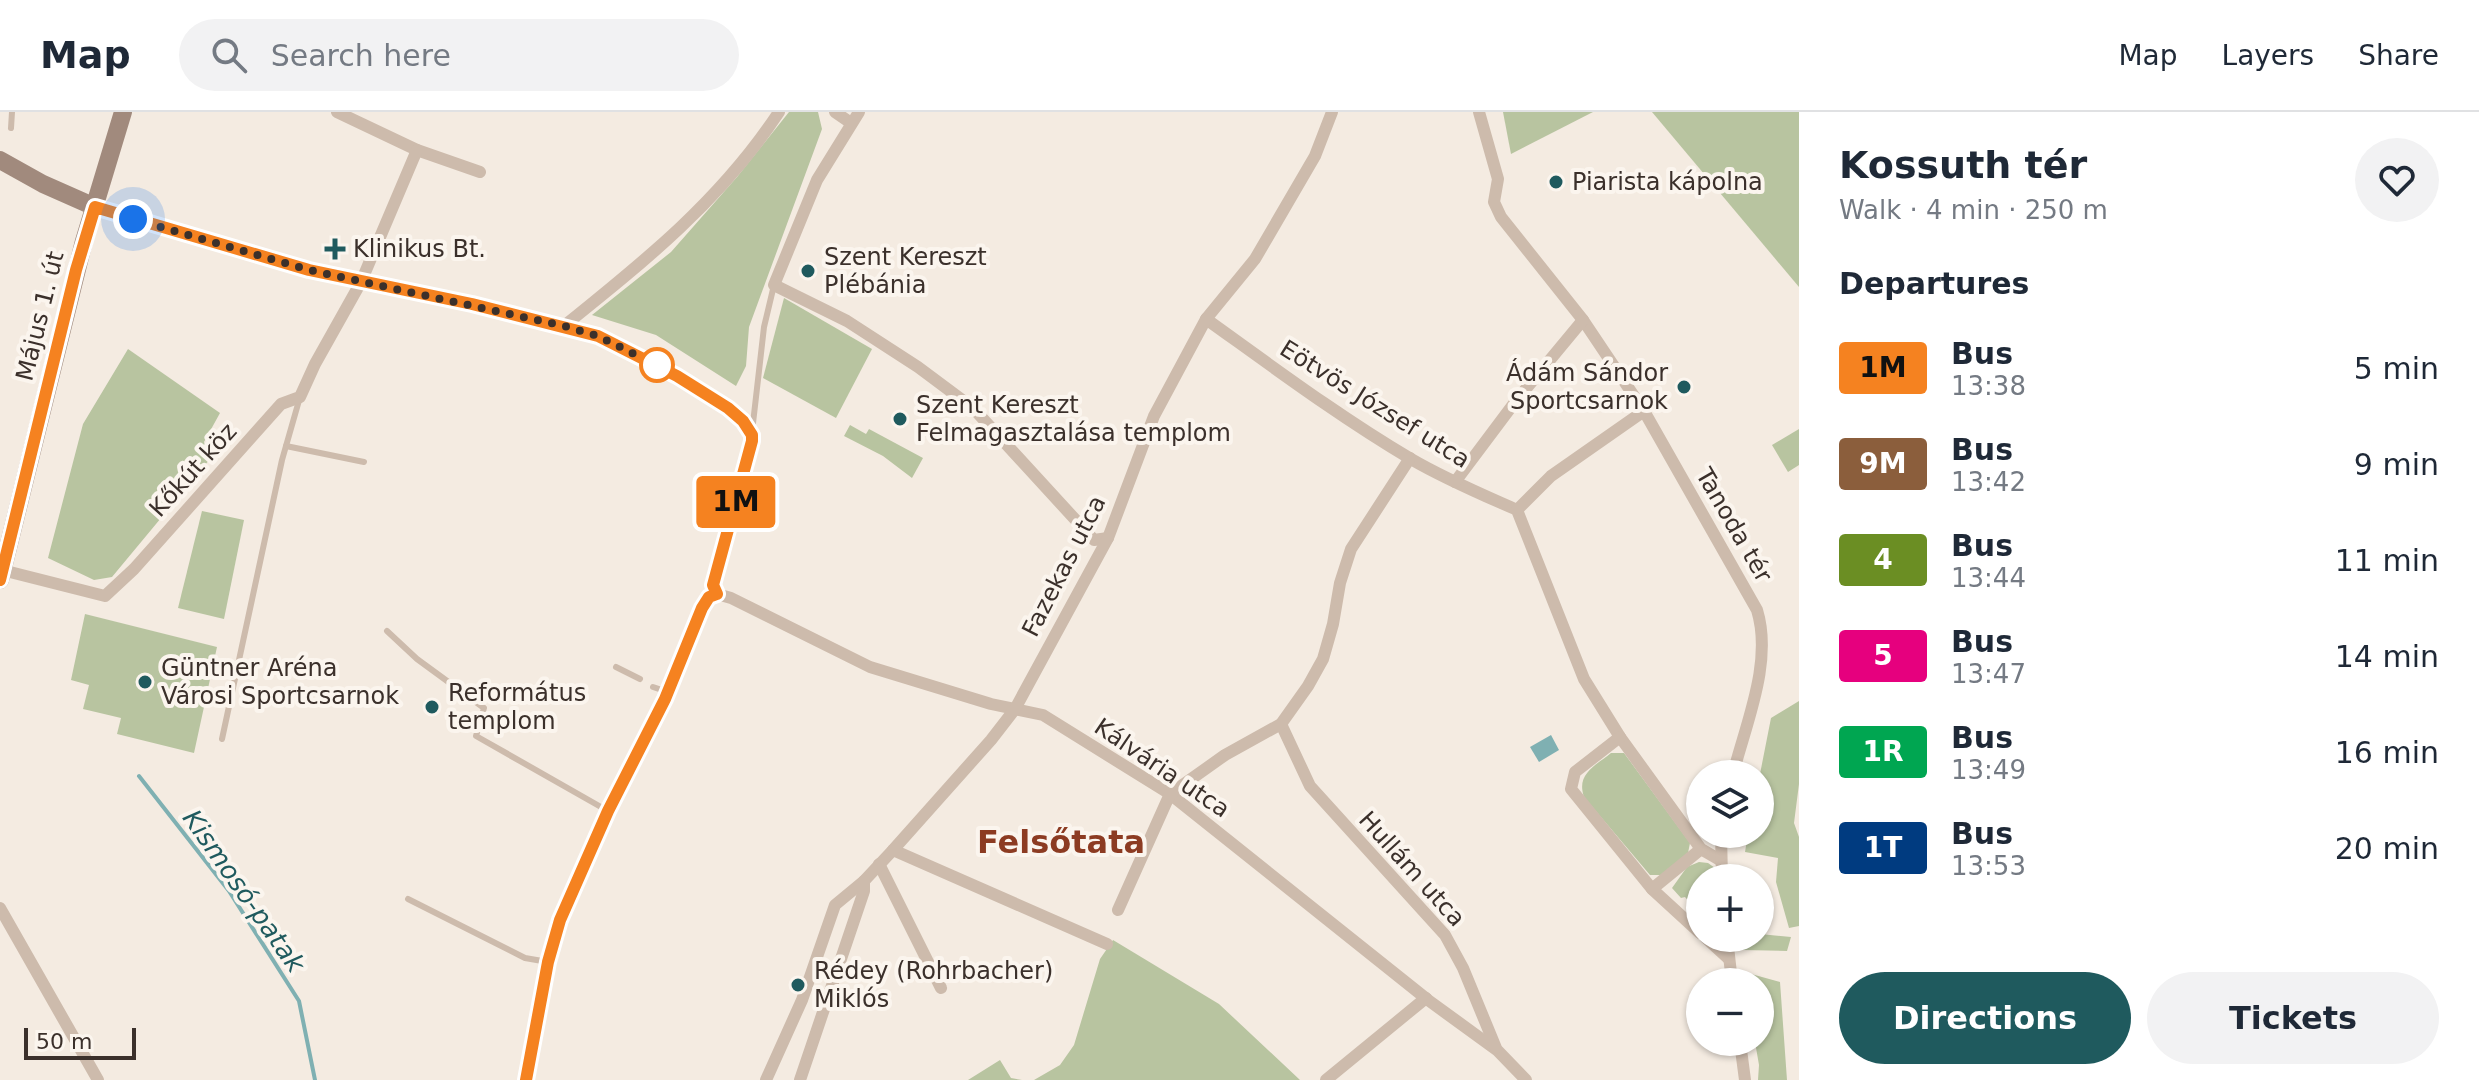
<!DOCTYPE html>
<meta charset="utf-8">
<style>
:root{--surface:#fff;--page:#f2f2f3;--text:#1f2937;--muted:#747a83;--line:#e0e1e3;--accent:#1f5a5e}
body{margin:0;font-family:"DejaVu Sans",sans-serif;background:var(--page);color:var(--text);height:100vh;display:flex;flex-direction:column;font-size:30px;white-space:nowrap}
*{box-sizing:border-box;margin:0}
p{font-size:26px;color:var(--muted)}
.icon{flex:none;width:44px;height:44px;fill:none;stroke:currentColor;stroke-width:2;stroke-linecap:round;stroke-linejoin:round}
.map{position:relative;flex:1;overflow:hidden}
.details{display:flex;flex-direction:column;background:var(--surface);width:680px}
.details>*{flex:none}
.badge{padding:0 16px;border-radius:6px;font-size:28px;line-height:52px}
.controls{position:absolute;left:1686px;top:648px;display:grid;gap:16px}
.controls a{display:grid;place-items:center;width:88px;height:88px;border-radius:50%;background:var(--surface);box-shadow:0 2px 6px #0004;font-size:40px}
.scale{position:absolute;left:24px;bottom:20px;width:112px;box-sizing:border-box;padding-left:8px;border:4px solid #3b302b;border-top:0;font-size:22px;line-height:28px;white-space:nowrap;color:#3b302b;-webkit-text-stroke:6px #fbf5ee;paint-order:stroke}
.you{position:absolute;width:40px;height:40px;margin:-20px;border:6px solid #fff;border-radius:50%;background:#1a73e8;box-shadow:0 0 0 12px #1a73e833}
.map>.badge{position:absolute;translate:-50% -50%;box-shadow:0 0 0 4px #fff}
h2{padding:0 40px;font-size:30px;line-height:72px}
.round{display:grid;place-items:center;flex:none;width:84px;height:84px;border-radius:42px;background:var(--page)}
.summary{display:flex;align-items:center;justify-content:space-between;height:136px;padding:0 40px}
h1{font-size:38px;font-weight:600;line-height:60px}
.button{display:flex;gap:16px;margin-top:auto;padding:16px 40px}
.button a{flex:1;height:92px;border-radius:48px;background:var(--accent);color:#fff;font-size:32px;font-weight:600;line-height:92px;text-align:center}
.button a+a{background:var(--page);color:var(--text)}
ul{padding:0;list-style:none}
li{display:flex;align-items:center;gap:24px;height:96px;padding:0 40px}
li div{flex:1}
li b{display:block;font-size:30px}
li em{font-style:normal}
li .badge{min-width:88px;font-weight:700;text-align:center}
header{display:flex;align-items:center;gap:48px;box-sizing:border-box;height:112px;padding:0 40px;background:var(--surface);border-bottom:2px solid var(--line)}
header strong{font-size:38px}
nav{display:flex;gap:44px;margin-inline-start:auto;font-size:28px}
.search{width:560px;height:72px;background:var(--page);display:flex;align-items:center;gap:20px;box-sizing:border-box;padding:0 28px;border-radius:44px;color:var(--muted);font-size:30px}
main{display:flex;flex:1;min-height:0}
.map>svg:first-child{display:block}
.green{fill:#b8c4a0}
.water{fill:#7fb0b2}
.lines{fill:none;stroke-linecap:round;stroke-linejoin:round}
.stream{stroke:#7fb0b2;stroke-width:4}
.service{stroke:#cdbbac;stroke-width:6}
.minor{stroke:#cdbbac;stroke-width:12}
.secondary{stroke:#a18a7d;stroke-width:18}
.line-casing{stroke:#fff;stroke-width:18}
.line{stroke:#f58220;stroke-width:12}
.walk{stroke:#3b302b;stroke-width:8;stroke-dasharray:0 14.4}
.poi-dot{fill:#1f5a5e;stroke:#fbf5ee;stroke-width:3}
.stop-dot{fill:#fff;stroke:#f58220;stroke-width:4}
.labels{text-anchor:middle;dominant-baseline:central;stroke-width:8;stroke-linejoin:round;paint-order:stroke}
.poi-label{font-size:24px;fill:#3b302b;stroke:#fbf5ee;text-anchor:start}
.street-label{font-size:24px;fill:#3b302b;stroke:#fbf5ee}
.water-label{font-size:26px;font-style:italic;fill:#1f5a5e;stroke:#fbf5ee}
.district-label{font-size:32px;font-weight:bold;fill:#8c3b22;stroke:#fbf5ee}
</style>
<header>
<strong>Map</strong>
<div class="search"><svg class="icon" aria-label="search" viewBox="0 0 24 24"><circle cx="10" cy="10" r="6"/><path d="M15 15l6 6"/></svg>Search here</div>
<nav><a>Map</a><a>Layers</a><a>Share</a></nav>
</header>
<main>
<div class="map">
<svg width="1799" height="968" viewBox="0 0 1799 968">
<rect width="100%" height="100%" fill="#f4ebe1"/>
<!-- green -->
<g class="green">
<path d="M 789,0 L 818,0 L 822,17 L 749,215 L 746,254 L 736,274 L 656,223 L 592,203 L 671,140 L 737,65 Z"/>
<path d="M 1503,0 L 1593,0 L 1511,42 Z"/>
<path d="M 1652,0 L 1799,0 L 1799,175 Z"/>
<path d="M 784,186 L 872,237 L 836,306 L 763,266 Z"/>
<path d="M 128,237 L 220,301 L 204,330 L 210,347 L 112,465 L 94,468 L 48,446 L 83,312 Z"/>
<path d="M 850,313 L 866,322 L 869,317 L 923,346 L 912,366 L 883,344 L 844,324 Z"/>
<path d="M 1799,317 L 1799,353 L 1788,360 L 1772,333 Z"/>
<path d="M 202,399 L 244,408 L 224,507 L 178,496 Z"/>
<path d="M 85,502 L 217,535 L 194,641 L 117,622 L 121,606 L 83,597 L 89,573 L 71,568 Z"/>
<path d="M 1799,589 L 1799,672 L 1794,711 L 1799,725 L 1799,814 L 1789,816 L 1776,770 L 1778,746 L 1745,740 L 1748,722 L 1760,722 L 1760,662 L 1771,606 Z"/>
<path d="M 1611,641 L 1624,641 L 1690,731 L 1688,741 L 1662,763 L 1650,763 L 1584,685 C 1576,662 1595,654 1611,641 Z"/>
<path d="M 1699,750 L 1708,751 L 1715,756 L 1715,766 L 1700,766 L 1700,814 L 1693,805 L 1696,797 L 1685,785 L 1681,786 L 1672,776 L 1687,755 Z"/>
<path d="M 1760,822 L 1791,825 L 1787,839 L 1742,838 L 1742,826 L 1760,826 Z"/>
<path d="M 1113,828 L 1219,892 L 1300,968 L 1034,968 L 1060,953 L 1074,933 L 1100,847 Z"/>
<path d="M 1744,860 L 1780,870 L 1787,968 L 1758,968 L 1759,953 L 1755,930 L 1760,930 L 1760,870 L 1745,870 Z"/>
<path d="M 1000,948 L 1011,966 L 1022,968 L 968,968 Z"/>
</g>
<!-- water -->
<path class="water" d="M 1551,623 L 1559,638 L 1539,650 L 1530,635 Z"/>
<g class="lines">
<!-- stream -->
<path class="stream" d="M 139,664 L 229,779 L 299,889 L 315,968"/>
<!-- service -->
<g class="service">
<path d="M 11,16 L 12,0"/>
<path d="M 752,320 L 764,215 L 774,173"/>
<path d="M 286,334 L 364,350"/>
<path d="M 387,519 L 417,547 L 484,596 L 476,624 L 608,699"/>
<path d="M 616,555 L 640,567"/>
<path d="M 653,575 L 668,580"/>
<path d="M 222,627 L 282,348 L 300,285"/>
<path d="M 408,787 L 525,846 L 548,850"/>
</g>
<!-- minor -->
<g class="minor">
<path d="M 337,0 L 417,38 L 480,60"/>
<path d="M 835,0 L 851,11"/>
<path d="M 859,0 L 817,68 L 774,173 L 847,209 L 918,255 L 973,296 L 1094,428 L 1108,426"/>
<path d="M 1479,0 L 1498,67 L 1494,90 L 1501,105 L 1583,208 L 1644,299 L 1757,498 C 1773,550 1746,611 1733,662"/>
<path d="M 95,95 L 309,158 L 472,192 L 598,224 L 703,279 L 728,296 L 743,309 L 752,323 L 747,353 L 713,473 L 717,482"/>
<path d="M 1206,207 C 1273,255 1340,305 1411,347 C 1445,367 1481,382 1517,398 L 1584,567 L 1620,625 L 1701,737 L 1720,748"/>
<path d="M 564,214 C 645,149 721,88 779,0"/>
<path d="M 1455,370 L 1515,290 L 1583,208"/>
<path d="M 1517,398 L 1551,364 L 1644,299"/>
<path d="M 2,458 L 105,484 L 134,457 L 281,292 L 300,285 L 315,252 L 361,170 L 417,38"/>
<path d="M 717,482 L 731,486 L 870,555 L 991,592 L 1043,603 L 1170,682 L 1428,888 L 1498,939 L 1526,968"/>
<path d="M 1281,612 L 1310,674 L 1445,823 L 1463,856 L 1496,936"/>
<path d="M 1620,625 L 1575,660 L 1571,677 L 1652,777 L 1700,821"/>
<path d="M 1721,722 L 1722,766"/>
<path d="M 893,738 L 1107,832"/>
<path d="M 879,752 L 941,876"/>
<path d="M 1652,777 L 1701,737"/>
<path d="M 0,796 L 98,968"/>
<path d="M 1118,798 L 1170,682 L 1225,643 L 1281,612 L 1308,574 L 1323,547 L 1333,512 L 1340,471 L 1351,437 L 1410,346"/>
<path d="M 1706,826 L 1729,847"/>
<path d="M 1727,826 L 1732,870"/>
<path d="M 1740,930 L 1745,968"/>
<path d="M 526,968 L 548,850 L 560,808 L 608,699 L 665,587 L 702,496 L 709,485 L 717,482"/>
<path d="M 766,968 L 802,888 L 835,793 L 864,769 L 893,738 L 991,628 L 1015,597 L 1108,426 L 1154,304 L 1206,207 L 1255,147 L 1315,44 L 1332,0"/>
<path d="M 800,968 L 864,779 L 864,769"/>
<path d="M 1326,968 L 1426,886"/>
</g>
<!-- secondary -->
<g class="secondary">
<path d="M 0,48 L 43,72 L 95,95"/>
<path d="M 0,468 L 84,129 L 123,0"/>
</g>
</g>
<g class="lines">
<defs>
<path id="line" d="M 0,468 L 76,158 L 95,95 L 309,158 L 472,192 L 598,224 L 677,264 L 728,296 L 743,309 L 752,323 L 752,329 L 713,473 L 717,482 L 709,485 L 702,496 L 665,587 L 608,699 L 560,808 L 548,850 L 526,968"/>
</defs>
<!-- line casing -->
<use href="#line" class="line-casing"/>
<!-- line -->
<use href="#line" class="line"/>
<!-- walk -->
<path class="walk" d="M 133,107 L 309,158 L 564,214 L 598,224 L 662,256 L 657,253"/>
</g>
<!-- markers -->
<g class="poi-dot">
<circle cx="1556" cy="70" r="8"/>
<path d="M331 125h8v8h8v8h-8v8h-8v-8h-8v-8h8z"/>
<circle cx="808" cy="159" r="8"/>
<circle cx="1684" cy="275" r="8"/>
<circle cx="900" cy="307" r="8"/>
<circle cx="145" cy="570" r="8"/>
<circle cx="432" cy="595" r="8"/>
<circle cx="798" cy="873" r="8"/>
</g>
<circle class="stop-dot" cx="657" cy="253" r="16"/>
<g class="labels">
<!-- poi labels -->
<g class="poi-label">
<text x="1572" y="70">Piarista kápolna</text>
<text x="353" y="137">Klinikus Bt.</text>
<text x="824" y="145">Szent Kereszt<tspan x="824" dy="28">Plébánia</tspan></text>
<text x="1668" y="261" text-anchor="end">Ádám Sándor<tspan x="1668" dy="28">Sportcsarnok</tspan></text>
<text x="916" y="293">Szent Kereszt<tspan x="916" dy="28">Felmagasztalása templom</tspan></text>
<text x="161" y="556">Güntner Aréna<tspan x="161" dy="28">Városi Sportcsarnok</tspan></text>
<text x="448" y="581">Református<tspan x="448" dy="28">templom</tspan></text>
<text x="814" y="859">Rédey (Rohrbacher)<tspan x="814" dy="28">Miklós</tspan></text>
</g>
<!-- street labels -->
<g class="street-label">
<text transform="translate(40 204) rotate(-76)">Május 1. út</text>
<text transform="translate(1375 292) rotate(32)">Eötvös József utca</text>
<text transform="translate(193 358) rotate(-48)">Kőkút köz</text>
<text transform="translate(1734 413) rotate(60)">Tanoda tér</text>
<text transform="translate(1064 454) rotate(-63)">Fazekas utca</text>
<text transform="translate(1162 656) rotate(34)">Kálvária utca</text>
<text transform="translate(1412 757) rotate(48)">Hullám utca</text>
</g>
<!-- water labels -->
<g class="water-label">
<text transform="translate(244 779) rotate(55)">Kismosó-patak</text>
</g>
<!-- district labels -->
<g class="district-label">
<text x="1061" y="730">Felsőtata</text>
</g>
</g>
</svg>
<div class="controls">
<a><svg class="icon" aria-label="layers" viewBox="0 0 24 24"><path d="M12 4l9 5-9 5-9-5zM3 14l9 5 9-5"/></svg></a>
<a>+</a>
<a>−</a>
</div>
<div class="scale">50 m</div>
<div class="you" style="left:133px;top:107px"></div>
<b class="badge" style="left:736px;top:390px;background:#f58220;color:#111">1M</b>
</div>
<section class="details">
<div class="summary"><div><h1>Kossuth tér</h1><p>Walk · 4 min · 250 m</p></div><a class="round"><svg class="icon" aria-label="heart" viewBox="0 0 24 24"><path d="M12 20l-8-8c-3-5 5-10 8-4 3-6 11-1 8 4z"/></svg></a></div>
<h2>Departures</h2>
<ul>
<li><span class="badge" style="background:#f58220;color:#111">1M</span><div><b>Bus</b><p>13:38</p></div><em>5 min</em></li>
<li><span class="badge" style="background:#8b5e3c;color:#fff">9M</span><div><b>Bus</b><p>13:42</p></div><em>9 min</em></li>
<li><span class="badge" style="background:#6b8e23;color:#fff">4</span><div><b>Bus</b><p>13:44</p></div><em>11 min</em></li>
<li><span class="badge" style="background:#e6007e;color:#fff">5</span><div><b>Bus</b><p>13:47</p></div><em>14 min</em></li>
<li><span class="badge" style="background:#00a651;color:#fff">1R</span><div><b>Bus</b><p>13:49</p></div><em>16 min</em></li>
<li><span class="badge" style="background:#003b80;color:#fff">1T</span><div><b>Bus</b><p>13:53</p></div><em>20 min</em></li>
</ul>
<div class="button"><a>Directions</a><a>Tickets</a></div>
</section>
</main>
